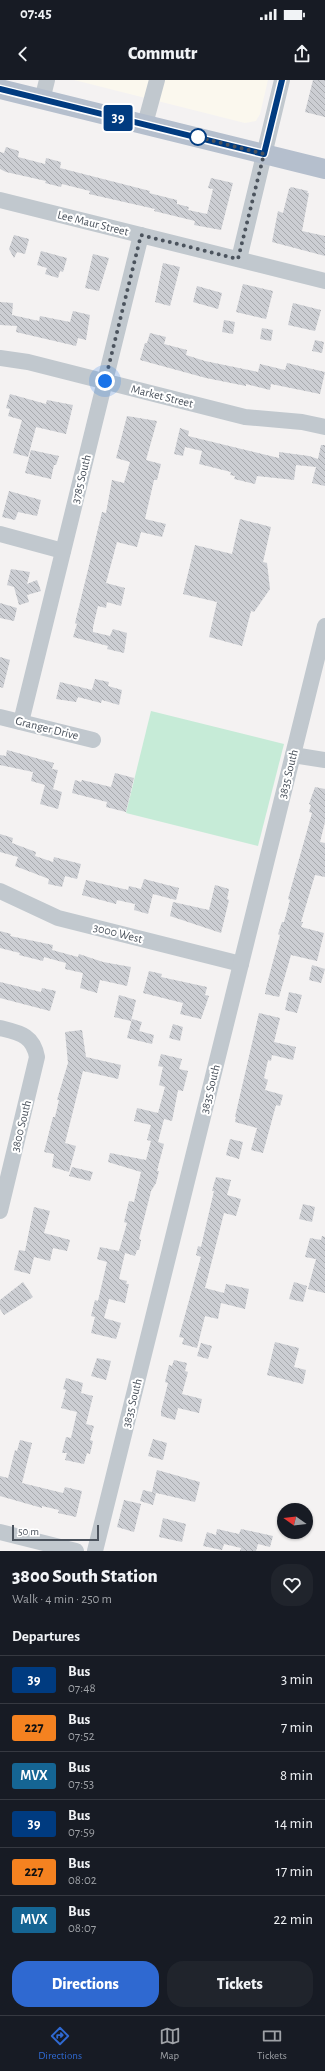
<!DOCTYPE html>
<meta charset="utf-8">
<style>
:root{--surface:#171b24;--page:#20242c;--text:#f1f3f6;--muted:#9ea1a6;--line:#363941;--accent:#2f69d1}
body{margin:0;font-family:"Alegreya Sans",sans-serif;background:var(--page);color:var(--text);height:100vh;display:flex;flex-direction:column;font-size:15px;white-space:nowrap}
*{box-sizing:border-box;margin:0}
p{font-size:13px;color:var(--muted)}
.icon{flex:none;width:22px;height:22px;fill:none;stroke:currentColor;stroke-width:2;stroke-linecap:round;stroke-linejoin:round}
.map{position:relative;height:1471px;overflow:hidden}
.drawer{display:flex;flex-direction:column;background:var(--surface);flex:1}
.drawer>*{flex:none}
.badge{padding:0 8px;border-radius:3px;font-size:14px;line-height:26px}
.needle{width:26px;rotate:284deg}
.controls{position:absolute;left:277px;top:1423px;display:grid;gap:8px}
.controls a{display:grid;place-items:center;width:36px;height:36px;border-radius:50%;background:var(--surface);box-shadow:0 1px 3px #0004;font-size:20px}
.scale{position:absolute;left:12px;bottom:10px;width:87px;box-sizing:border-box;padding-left:4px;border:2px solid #4b535d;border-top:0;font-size:11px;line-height:14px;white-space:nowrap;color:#4b535d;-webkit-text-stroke:3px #fff;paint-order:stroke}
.you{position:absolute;width:20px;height:20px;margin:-10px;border:3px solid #fff;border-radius:50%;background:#1a73e8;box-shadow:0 0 0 6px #1a73e833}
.map>.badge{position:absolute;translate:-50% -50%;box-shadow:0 0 0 2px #fff}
h2{padding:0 12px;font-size:15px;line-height:36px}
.round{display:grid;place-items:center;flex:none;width:42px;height:42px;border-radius:16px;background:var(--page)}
.summary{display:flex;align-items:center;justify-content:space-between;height:68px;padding:0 12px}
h1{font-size:19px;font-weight:800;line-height:30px}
.cta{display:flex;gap:8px;margin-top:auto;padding:8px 12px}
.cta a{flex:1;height:46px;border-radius:16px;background:var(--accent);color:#fff;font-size:16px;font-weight:800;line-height:46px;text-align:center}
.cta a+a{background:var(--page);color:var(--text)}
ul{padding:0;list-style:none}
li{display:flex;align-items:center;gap:12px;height:48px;padding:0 12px;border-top:1px solid var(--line)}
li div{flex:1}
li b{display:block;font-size:15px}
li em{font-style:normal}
li .badge{min-width:44px;font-weight:700;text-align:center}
.status{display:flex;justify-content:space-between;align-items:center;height:28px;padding:0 20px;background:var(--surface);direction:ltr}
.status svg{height:11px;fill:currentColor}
header{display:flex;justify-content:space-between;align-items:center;height:52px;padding:0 12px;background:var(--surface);font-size:18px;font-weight:800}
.dock{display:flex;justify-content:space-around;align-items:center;height:56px;border-top:1px solid var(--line);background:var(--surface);font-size:11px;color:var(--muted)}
.dock a{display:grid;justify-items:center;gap:2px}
.dock .on{color:var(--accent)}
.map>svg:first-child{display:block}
.commercial{fill:#fbf8ee}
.garden{fill:#c6ebd7}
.building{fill:url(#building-back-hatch)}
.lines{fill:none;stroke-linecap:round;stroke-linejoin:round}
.minor{stroke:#c1c8ce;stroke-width:16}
.major{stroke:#b5bfcd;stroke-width:20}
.line-casing{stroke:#fff;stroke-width:9}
.line{stroke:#003b80;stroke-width:6}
.walk{stroke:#4b535d;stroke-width:4;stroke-dasharray:0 7.2}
.stop-dot{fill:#fff;stroke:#003b80;stroke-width:2}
.labels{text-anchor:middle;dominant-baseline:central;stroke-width:4;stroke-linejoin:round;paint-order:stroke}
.street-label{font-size:12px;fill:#4b535d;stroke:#fff}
</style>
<div class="status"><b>07:45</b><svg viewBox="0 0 49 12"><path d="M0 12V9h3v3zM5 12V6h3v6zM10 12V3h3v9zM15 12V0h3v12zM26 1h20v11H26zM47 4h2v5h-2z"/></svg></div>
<header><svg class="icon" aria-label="back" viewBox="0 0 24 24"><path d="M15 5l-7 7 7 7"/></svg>Commutr<svg class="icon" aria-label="share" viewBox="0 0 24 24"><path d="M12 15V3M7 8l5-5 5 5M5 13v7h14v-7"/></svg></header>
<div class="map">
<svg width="325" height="1471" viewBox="0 0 325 1471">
<defs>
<pattern id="building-back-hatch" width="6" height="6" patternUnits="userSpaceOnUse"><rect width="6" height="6" fill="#ccced3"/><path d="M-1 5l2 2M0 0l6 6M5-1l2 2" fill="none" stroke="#a8aaae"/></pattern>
</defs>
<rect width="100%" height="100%" fill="#f4f2f2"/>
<!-- commercial -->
<path class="commercial" d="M 74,0 L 268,0 L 260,34 L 256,41 L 245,43 Z"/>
<!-- garden -->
<path class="garden" d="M 151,631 L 284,664 L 258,766 L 126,733 Z"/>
<!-- building -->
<g class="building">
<path d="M 313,0 L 325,0 L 325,37 L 305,32 Z"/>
<path d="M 6,67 L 19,71 L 18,77 L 45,84 L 46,78 L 61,82 L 60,88 L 150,111 L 149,113 L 177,120 L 177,124 L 189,127 L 188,130 L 207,134 L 213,109 L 208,108 L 211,98 L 233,103 L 221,150 L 194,145 L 195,141 L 154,131 L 155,129 L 89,114 L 90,111 L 62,104 L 61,107 L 45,103 L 46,101 L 6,92 L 0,89 L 0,72 L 4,73 Z"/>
<path d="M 291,107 L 308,111 L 307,113 L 309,113 L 302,151 L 325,156 L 325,176 L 272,162 L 278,131 L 283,133 L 289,109 Z"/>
<path d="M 14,155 L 29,159 L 25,174 L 17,172 L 14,178 L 9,169 Z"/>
<path d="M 41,171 L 67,178 L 63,192 L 60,191 L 58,198 L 45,194 L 47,188 L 37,185 Z"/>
<path d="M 93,174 L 109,178 L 99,211 L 85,208 Z"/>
<path d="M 163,183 L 180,187 L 170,226 L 155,222 Z"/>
<path d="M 243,204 L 273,211 L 266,239 L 236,232 Z"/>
<path d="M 197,206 L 222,213 L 218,229 L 193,222 Z"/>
<path d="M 0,222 L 13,223 L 12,235 L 39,241 L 40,236 L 70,242 L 73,231 L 90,235 L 86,260 L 78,258 L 76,266 L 16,252 L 17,246 L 0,245 Z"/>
<path d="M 293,223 L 321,230 L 315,251 L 288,245 Z"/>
<path d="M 224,240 L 235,242 L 233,254 L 222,252 Z"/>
<path d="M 262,248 L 273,250 L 271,261 L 260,259 Z"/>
<path d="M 150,253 L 166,257 L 164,264 L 187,270 L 186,275 L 205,281 L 258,292 L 260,284 L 285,290 L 287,283 L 325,292 L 320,314 L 271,304 L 270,310 L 246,304 L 246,306 L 206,298 L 140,280 L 145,263 L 147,263 Z"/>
<path d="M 315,260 L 324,262 L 322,273 L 312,271 Z"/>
<path d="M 10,314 L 46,324 L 47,320 L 73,325 L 66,354 L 36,347 L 28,377 L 13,373 L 22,340 L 8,336 L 10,329 L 6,328 Z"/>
<path d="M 127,336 L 157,341 L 146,380 L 161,384 L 157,400 L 154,400 L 145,439 L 166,444 L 162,457 L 141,452 L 137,467 L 117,462 L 106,503 L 125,508 L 121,526 L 107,522 L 106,528 L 98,526 L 93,547 L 93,552 L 110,556 L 113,549 L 127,553 L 124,573 L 107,569 L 108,566 L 73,557 L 77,544 L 75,543 L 96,457 L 102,432 L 106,433 L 112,400 L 124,403 L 130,382 L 116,378 Z"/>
<path d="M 180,348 L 189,351 L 188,356 L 279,378 L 279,372 L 309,376 L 318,379 L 321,365 L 325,365 L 325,406 L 312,403 L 316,387 L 296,385 L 294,400 L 257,396 L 255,404 L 234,399 L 235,396 L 230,395 L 231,392 L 199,384 L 202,371 L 185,367 L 183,376 L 174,374 Z"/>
<path d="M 31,370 L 59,376 L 56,385 L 54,385 L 51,399 L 25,393 Z"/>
<path d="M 9,411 L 41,420 L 37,436 L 18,432 L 15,440 L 2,437 Z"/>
<path d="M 240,439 L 271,447 L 263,482 L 267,483 L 270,509 L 254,532 L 251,531 L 242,566 L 209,557 L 217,522 L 183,514 L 195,465 L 232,474 Z"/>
<path d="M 11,489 L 30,492 L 27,504 L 37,500 L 41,511 L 27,515 L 29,522 L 19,525 L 14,507 L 7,505 Z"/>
<path d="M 0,523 L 17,528 L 14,541 L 0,538 Z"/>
<path d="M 0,577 L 10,580 L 3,608 L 0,607 Z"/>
<path d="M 95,599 L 109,602 L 108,606 L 122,610 L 119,625 L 102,620 L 101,623 L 78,617 L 76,622 L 56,619 L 60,602 L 92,610 Z"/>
<path d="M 7,670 L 54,683 L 52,689 L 58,690 L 53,709 L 62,712 L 58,729 L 40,724 L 45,705 L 31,701 L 33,692 L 0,685 L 0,675 L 6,676 Z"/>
<path d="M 115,693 L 134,698 L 126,732 L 106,727 L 107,722 L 72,713 L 75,700 L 81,702 L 82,700 L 111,707 Z"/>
<path d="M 315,707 L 325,709 L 325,742 L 320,762 L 325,763 L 325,797 L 315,795 L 301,842 L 303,842 L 301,847 L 324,853 L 317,881 L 291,875 L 279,917 L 265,914 L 266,908 L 280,855 L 278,854 L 282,842 L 284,842 L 290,820 L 288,819 L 312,733 L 309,732 L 311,725 L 309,724 Z"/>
<path d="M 0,754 L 13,758 L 12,763 L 36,772 L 35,776 L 53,782 L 54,777 L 81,784 L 77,799 L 65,796 L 62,807 L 48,804 L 49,799 L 15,786 L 18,777 L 0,772 Z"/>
<path d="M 144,799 L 179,808 L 176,820 L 153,814 L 148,834 L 134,830 L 135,824 L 117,820 L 116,824 L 82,815 L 86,800 L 128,810 L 129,806 L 141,809 Z"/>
<path d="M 215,805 L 229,809 L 227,819 L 229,820 L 221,853 L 170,836 L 173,822 L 209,830 Z"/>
<path d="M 0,851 L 11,854 L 10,856 L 53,865 L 52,870 L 78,877 L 79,874 L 103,882 L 131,887 L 127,906 L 100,900 L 97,913 L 80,908 L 83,893 L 65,889 L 66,883 L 44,877 L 43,881 L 19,875 L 20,873 L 0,868 Z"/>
<path d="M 312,885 L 325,889 L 321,903 L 309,900 Z"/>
<path d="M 149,891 L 162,894 L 161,897 L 207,907 L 205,915 L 209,916 L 201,939 L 180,934 L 183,923 L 143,913 Z"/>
<path d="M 0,902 L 41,912 L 42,908 L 56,911 L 50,931 L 0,918 Z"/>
<path d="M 289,912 L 302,915 L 297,933 L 285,930 Z"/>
<path d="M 119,915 L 136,920 L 131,941 L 114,937 Z"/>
<path d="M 259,933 L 280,938 L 274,962 L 296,967 L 293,980 L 272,975 L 271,981 L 268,980 L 264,998 L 268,1000 L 265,1010 L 283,1015 L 280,1026 L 276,1025 L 263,1073 L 251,1070 L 257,1048 L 235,1042 L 236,1037 L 235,1037 Z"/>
<path d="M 132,939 L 142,942 L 139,951 L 154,955 L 152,964 L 127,958 Z"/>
<path d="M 173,944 L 183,947 L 180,961 L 169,958 Z"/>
<path d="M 82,950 L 86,977 L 121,985 L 118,999 L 83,991 L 65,1063 L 76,1066 L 69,1092 L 52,1087 L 54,1074 L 44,1072 L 53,1037 L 55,1037 L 59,1020 L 57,1020 L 68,983 L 65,952 Z"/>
<path d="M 161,974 L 182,979 L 179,989 L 188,991 L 183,1011 L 178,1010 L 172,1041 L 164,1039 L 158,1062 L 164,1064 L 157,1091 L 159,1091 L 156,1103 L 151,1111 L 139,1159 L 141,1160 L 139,1170 L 137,1170 L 135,1176 L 125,1173 L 119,1199 L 127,1201 L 126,1204 L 129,1204 L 125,1223 L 109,1219 L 104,1238 L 121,1243 L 116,1259 L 91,1253 L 95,1237 L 91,1236 L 95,1220 L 98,1221 L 107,1182 L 97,1179 L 100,1167 L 119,1171 L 127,1143 L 124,1142 L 129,1121 L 134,1122 L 141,1092 L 108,1082 L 110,1073 L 146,1080 L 151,1061 L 147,1060 L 151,1045 L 134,1041 L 137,1028 L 158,1033 L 165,1007 L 159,1005 L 163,987 L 158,986 Z"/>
<path d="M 230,1059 L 243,1062 L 239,1079 L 226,1075 Z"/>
<path d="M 72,1087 L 93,1092 L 90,1101 L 69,1096 Z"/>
<path d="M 216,1097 L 231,1100 L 227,1115 L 241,1119 L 236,1136 L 224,1133 L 205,1208 L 224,1213 L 226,1204 L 249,1209 L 245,1229 L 221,1223 L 218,1239 L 205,1236 L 197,1268 L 182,1264 L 184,1258 L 179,1257 L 201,1177 L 196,1175 L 198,1166 L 201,1167 L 214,1111 L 212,1111 Z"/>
<path d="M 303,1124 L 315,1127 L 312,1142 L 299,1139 Z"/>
<path d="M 34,1127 L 50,1131 L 44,1153 L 70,1160 L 67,1171 L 53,1168 L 50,1181 L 34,1177 L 30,1194 L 14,1190 L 19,1170 L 25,1171 Z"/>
<path d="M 322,1156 L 325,1157 L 325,1213 L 308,1209 L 316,1179 L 305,1177 L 310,1158 L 321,1160 Z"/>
<path d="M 23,1202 L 33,1217 L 4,1235 L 0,1229 L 0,1220 Z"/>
<path d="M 294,1202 L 307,1206 L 303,1222 L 289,1219 Z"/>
<path d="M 275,1262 L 299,1268 L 294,1287 L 306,1290 L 303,1304 L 267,1295 Z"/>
<path d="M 201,1263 L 212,1266 L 208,1279 L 197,1276 Z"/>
<path d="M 97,1278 L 111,1281 L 106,1300 L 91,1296 Z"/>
<path d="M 174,1280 L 187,1283 L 185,1291 L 188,1292 L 182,1314 L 202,1319 L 199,1333 L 178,1328 L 175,1340 L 161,1336 L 161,1331 L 168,1303 L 165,1302 L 169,1285 L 172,1286 Z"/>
<path d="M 66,1298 L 83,1303 L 81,1313 L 93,1316 L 86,1344 L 94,1346 L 90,1360 L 93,1361 L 90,1374 L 87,1373 L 84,1384 L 65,1380 L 67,1373 L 62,1373 L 66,1357 L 71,1358 L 77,1332 L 61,1328 L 66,1310 L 63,1309 Z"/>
<path d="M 153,1359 L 167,1363 L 163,1380 L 148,1376 Z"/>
<path d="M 20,1360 L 32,1363 L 22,1403 L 63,1413 L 65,1407 L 82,1411 L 76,1437 L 58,1433 L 59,1430 L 42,1426 L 42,1428 L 0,1416 L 0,1396 L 8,1398 L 15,1370 L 17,1371 Z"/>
<path d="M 157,1390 L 200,1402 L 195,1422 L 152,1412 Z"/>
<path d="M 143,1410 L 156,1413 L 153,1425 L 140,1421 Z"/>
<path d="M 124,1420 L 141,1424 L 134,1452 L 117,1447 Z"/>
<path d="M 163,1438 L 186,1444 L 182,1462 L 159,1457 Z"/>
<path d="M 217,1449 L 239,1454 L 241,1449 L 273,1456 L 270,1467 L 258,1464 L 256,1471 L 240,1471 L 241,1468 L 224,1464 L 222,1470 L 203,1466 L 207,1452 L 216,1455 Z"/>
</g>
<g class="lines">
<!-- minor -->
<g class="minor">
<path d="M 42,20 L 47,0"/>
<path d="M 145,44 L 157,0"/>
<path d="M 0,120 L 325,201"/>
<path d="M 239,179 L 282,0"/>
<path d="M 0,278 L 28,282 L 245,337 L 302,342 L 325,347"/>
<path d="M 0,454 L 63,471"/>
<path d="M 0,637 L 93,660"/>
<path d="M 21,642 L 141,155"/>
<path d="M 293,675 L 325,680"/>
<path d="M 0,811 L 58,838 L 241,884"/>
<path d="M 0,948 C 20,953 33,955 37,977 L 0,1131"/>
<path d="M 0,1452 L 76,1471"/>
<path d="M 95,1471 L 325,546"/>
</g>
<!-- major -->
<path class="major" d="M 0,9 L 325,89"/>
</g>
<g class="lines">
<defs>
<path id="line" d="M 0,9 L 264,74 L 282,0"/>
</defs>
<!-- line casing -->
<use href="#line" class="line-casing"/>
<!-- line -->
<use href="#line" class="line"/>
<!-- walk -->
<path class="walk" d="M 105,301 L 141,155 L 238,179 L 264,74 L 198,57"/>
</g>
<!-- markers -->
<circle class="stop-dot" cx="198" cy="57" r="8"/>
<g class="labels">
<!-- street labels -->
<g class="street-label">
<text transform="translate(93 143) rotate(14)">Lee Maur Street</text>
<text transform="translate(162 316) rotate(14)">Market Street</text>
<text transform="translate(81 399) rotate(-76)">3785 South</text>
<text transform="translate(47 648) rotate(14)">Granger Drive</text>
<text transform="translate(288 694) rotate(-76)">3835 South</text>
<text transform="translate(118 853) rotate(14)">3000 West</text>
<text transform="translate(210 1009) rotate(-76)">3835 South</text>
<text transform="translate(21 1046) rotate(-76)">3800 South</text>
<text transform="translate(132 1323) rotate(-76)">3835 South</text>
</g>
</g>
</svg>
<div class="controls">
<a><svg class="needle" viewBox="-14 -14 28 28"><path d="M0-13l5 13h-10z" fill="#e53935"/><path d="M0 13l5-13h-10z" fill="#9ea1a6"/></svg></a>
</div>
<div class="scale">50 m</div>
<div class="you" style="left:105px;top:301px"></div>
<b class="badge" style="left:118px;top:38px;background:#003b80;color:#fff">39</b>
</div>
<section class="drawer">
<div class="summary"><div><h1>3800 South Station</h1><p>Walk · 4 min · 250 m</p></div><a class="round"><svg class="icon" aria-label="heart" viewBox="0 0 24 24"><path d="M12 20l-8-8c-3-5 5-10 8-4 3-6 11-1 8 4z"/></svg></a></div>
<h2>Departures</h2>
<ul>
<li><span class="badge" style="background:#003b80;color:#fff">39</span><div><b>Bus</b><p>07:48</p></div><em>3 min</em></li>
<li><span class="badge" style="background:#f58220;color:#111">227</span><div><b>Bus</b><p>07:52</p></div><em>7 min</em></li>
<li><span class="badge" style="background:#156593;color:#fff">MVX</span><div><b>Bus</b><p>07:53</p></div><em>8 min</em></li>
<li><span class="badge" style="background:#003b80;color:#fff">39</span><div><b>Bus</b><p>07:59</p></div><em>14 min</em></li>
<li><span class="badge" style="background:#f58220;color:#111">227</span><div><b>Bus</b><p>08:02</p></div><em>17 min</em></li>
<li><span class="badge" style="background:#156593;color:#fff">MVX</span><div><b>Bus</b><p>08:07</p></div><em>22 min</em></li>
</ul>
<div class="cta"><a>Directions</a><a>Tickets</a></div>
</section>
<nav class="dock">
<a class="on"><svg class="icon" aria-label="directions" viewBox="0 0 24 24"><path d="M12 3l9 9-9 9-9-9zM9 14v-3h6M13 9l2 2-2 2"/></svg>Directions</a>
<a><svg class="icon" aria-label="map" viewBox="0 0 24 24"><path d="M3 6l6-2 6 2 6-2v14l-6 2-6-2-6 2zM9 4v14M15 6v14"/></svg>Map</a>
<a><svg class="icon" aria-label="tickets" viewBox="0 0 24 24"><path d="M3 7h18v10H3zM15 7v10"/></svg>Tickets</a>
</nav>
